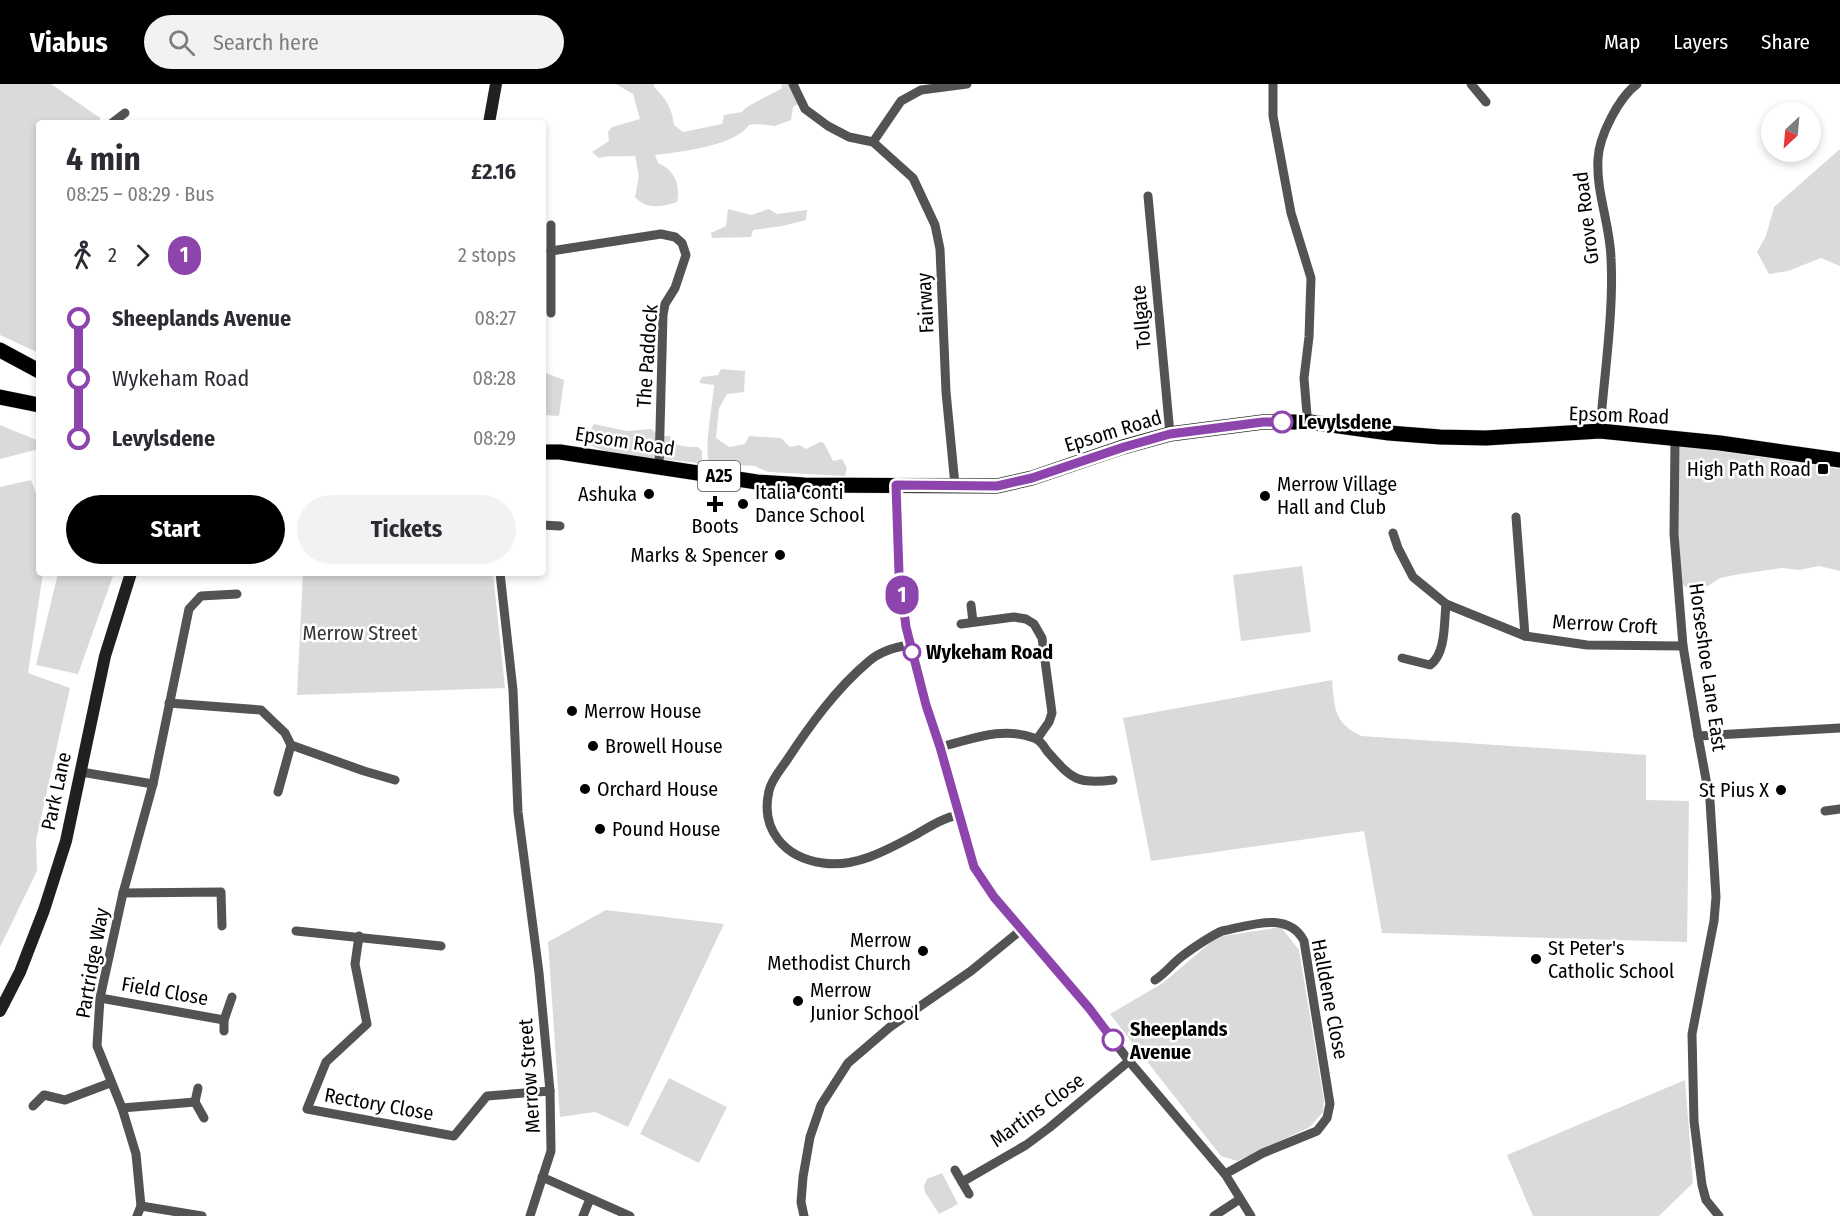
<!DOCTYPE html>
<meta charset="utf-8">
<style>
:root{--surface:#fff;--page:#f2f2f3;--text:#2b2b33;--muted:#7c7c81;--accent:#000}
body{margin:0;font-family:"Fira Sans Condensed",sans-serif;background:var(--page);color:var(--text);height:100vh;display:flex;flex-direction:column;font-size:22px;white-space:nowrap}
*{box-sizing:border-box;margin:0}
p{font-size:20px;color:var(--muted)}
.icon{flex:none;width:33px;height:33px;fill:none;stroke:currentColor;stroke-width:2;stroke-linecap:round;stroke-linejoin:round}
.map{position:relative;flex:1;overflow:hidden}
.drawer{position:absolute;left:36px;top:36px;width:510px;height:456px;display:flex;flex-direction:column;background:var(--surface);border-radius:6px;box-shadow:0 3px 9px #0003}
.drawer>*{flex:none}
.badge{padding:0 12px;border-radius:20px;font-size:21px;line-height:39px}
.needle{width:39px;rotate:206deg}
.controls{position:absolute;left:1761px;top:18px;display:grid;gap:12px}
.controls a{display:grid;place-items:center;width:60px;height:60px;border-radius:50%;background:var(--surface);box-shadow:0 3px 9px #0003;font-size:30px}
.map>.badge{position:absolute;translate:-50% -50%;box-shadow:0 0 0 3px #fff}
.legs{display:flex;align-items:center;gap:9px;height:66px;padding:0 30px;font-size:20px}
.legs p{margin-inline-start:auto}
.head{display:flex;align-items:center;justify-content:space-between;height:102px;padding:0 30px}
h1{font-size:33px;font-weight:700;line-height:45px}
.button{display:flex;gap:12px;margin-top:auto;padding:12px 30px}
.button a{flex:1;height:69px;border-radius:36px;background:var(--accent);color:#fff;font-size:24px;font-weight:700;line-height:69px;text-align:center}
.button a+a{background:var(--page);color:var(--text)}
ul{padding:0 30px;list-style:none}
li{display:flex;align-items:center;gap:21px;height:60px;font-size:22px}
li i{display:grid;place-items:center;width:9px;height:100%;margin:0 8px;background:currentColor}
li i::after{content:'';width:15px;height:15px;margin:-8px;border:4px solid;border-radius:50%;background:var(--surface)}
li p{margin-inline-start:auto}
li:first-child i{background:linear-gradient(#0000 50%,currentColor 0)}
li:last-child i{background:linear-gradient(currentColor 50%,#0000 0)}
header{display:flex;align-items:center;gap:36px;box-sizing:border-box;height:84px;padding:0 30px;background:var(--accent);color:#fff}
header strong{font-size:28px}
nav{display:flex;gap:33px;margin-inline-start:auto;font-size:21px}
.search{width:420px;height:54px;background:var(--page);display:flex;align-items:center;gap:15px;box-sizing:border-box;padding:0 21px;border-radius:33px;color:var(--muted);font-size:22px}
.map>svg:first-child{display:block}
.green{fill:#dadada}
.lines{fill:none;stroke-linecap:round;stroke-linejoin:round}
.primary-casing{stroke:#dbdbdb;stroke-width:16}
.street{stroke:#535353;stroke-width:9}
.secondary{stroke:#202020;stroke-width:12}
.primary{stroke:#000;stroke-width:15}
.line-1-casing{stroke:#fff;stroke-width:14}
.line-1{stroke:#8e44ad;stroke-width:9}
.stop-1-dot{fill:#fff;stroke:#8e44ad;stroke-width:3}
.poi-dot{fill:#000;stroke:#fff;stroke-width:2}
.labels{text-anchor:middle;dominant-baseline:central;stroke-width:5;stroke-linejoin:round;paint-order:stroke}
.shield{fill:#fff;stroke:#4c4c4c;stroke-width:1.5}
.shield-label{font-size:18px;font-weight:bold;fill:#000}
.street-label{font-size:20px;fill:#000;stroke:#fff}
.stop-label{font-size:20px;font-weight:bold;fill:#000;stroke:#fff;text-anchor:start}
.poi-label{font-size:20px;fill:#000;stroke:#fff;text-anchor:start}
.park-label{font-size:20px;fill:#313131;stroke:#fff}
</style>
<header>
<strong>Viabus</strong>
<div class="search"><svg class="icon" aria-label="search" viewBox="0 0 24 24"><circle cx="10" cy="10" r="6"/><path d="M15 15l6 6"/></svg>Search here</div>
<nav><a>Map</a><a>Layers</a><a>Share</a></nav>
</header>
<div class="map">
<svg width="1840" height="1132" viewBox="0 0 1840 1132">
<rect width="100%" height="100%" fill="#fff"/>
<!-- green -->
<g class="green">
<path d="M 0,0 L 51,0 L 100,34 L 100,39 L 39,39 L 39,269 L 0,251 Z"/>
<path d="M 616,0 L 654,0 L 654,3 C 666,14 672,25 674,41 L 683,48 L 722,40 L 724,31 L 742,28 C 747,20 772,11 782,4 L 781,0 L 791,0 L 798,20 L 793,23 L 791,36 L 775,42 L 757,40 L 749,41 C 735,62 679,68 655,71 L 658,79 C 674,85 681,101 677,118 C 662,123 646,126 635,113 L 639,92 L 635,72 C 623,73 611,71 599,74 L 592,68 L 609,57 L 608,48 L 612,43 L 640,35 L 633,10 Z"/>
<path d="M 1840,65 L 1840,182 L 1821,174 L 1788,187 L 1769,190 L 1757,168 L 1766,152 L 1774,123 Z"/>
<path d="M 728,125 L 751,131 L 769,125 L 777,130 L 807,126 L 806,136 L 782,142 L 753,146 L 751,153 L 712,154 L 711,149 L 726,142 Z"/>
<path d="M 721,285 L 745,287 L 744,308 L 727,310 L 719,324 L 716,354 L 729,363 L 745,360 L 749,352 L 781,354 L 790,363 L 800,361 L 806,365 L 820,358 L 824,359 L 833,377 L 842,375 L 847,384 L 845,392 L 768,388 L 755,382 L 733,381 L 722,384 L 710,382 C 703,369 713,318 714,301 L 699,299 L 702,293 L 718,291 Z"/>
<path d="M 543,288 L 564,296 L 559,332 L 543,331 Z"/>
<path d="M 594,340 L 627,347 L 651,345 L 660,352 L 670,352 L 673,359 C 682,363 688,363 698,363 L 702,367 L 702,376 L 699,379 L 612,370 L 592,362 L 588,350 Z"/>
<path d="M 0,341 L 39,357 L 39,365 L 0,375 Z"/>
<path d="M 1675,360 L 1840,385 L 1840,487 L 1819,482 L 1799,486 L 1782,484 L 1740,490 L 1720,494 L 1708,502 L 1690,506 L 1678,497 Z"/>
<path d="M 31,396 L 39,417 L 39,489 L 43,489 L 28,589 L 70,604 L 36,756 L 37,787 L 0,863 L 0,403 Z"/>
<path d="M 1302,482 L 1311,548 L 1241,557 L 1233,491 Z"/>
<path d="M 58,489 L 114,489 L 78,590 L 36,581 Z"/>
<path d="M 303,489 L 493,489 L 505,604 L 297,611 Z"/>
<path d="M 1332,596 C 1335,624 1333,638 1361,652 L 1646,671 L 1646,716 L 1689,717 L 1687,858 L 1382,849 L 1364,747 L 1151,777 L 1123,634 Z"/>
<path d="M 606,826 L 724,840 L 628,1043 L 595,1028 L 560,1033 L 548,858 Z"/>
<path d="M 1281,843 L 1299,866 L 1324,1017 L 1323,1028 L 1310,1043 L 1237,1077 L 1221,1072 L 1110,930 L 1163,899 L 1217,853 Z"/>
<path d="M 669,994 L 727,1023 L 699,1079 L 640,1050 Z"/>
<path d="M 1685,996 L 1693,1099 L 1659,1132 L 1533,1132 L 1507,1071 Z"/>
<path d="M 942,1089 L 958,1120 L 939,1130 L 925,1108 L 924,1102 L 927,1095 Z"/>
</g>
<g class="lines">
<defs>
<g id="primary">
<path d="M 0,266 L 39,287"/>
<path d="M 0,313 L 39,321"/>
<path d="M 543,368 L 560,368 L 757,398 L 804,401 L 997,402 L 1032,394 L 1123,363 L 1170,350 L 1263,338 L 1310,338 L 1389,349 L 1440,353 L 1486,354 L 1600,347 L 1720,359 L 1840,376"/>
</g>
</defs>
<!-- primary casing -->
<use href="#primary" class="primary-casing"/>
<!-- street -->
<g class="street">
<path d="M 793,0 L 805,25 L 828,42 L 849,53 L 873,58 L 913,94 L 935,141 L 940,165 L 946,308 L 955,401"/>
<path d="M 1273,0 L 1273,32 L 1291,129 L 1311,194 L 1309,253 L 1304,294 L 1307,331 L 1310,338"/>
<path d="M 1471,0 L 1486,18"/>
<path d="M 112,39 L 125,29"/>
<path d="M 873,58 L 901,17 L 921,6 L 967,0"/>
<path d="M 1148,112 L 1170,350"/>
<path d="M 551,141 L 551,167"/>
<path d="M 551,229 L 551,167 L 661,150 L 675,153 L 682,159 L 686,171 L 675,204 L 665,220 L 663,231 L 659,383"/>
<path d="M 1600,347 C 1604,292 1614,228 1611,174 C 1610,140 1596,109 1598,75 C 1599,52 1619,13 1637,0"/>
<path d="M 1675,354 L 1674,450 L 1683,562 L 1698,652 L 1710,717 L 1716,813 L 1714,837 L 1692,950 L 1694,1037 L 1702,1101 L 1706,1116 L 1719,1132"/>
<path d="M 896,401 L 898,473 L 906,543 L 926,621 L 940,663 L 974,783 L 994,813 L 1021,846 L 1089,924 L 1129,977 L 1225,1090 L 1251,1132"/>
<path d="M 1516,433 L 1525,552"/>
<path d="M 543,441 L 560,442"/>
<path d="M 1393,449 L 1398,464 L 1413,493 L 1446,520 L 1525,552 L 1587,561 L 1683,562"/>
<path d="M 500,489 L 513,606 L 518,728 L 539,889 L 550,1007 L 551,1067 L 530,1132"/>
<path d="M 971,521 L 973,538"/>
<path d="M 961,540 L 1014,533 L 1026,535 L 1034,540 L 1042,554 L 1052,629 L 1049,638 L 1037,655"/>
<path d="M 910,561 C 895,563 879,568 868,578 C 836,605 810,641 787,676 C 781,685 771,696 769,707 C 760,746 785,774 823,779 C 856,784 889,765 917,750 C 931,742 943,734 958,731"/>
<path d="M 1402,574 L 1430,581 C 1446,570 1444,539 1446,520"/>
<path d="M 169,619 L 261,626 L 285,649 L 291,661 L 364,687 L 395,696"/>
<path d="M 1698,652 L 1840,644"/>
<path d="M 940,663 C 973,655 1001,642 1034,654 C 1040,656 1044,662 1047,667 C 1071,694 1076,701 1113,696"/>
<path d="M 81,688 L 153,700 L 123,809 L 100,914 L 97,962 L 122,1024 L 136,1070 L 141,1122 L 137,1132"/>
<path d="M 153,700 L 189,525 L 201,512 L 237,510"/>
<path d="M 278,708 L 291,661"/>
<path d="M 1825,727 L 1840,725"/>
<path d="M 123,809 L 221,808 L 222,842"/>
<path d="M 296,847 L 441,862"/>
<path d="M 359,852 L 355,880 L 367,940 L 326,978 L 307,1025 L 454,1052 L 487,1012 L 550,1007"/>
<path d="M 1155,896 C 1166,889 1171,881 1181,873 C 1190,866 1212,851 1222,847 C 1249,842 1288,826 1304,857 L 1330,1020 L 1327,1034 L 1317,1047 L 1263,1069 L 1225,1090"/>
<path d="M 100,914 L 224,936"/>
<path d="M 224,947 L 224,936 L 232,913"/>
<path d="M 198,1004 L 195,1018 L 204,1034"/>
<path d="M 33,1022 L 44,1011 L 65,1016 L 110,999"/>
<path d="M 122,1024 L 195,1018"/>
<path d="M 955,1086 L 969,1110"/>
<path d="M 542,1093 L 630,1132"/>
<path d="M 962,1098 L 1026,1061 L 1049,1044 L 1129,977"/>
<path d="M 141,1122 L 202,1132"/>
<path d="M 583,1132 L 590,1115"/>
<path d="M 804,1132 L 801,1118 L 803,1093 L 810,1053 L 821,1021 L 848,979 L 890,943 L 971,887 L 1021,846"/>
<path d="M 1214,1132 L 1240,1115"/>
</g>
<!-- secondary -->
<g class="secondary">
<path d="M 489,39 L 496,0"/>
<path d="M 0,927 L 20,888 L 44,826 L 66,757 L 105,572 L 131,489"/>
</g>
<!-- primary -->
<use href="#primary" class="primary"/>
</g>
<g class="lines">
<defs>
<path id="line-1" d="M 1113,956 L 1089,924 L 994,813 L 974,783 L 940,663 L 926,621 L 906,543 L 899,489 L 896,401 L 997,402 L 1032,394 L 1124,363 L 1170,350 L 1263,338 L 1282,338"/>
</defs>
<!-- line-1 casing -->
<use href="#line-1" class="line-1-casing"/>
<!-- line-1 -->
<use href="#line-1" class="line-1"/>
</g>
<!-- markers -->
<g class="stop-1-dot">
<circle cx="1282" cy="338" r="10"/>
<circle cx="912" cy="568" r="8"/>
<circle cx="1113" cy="956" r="10"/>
</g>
<g class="poi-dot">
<rect x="1817" y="379" width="12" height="12" rx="3"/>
<circle cx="649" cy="410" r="6"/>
<circle cx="1265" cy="412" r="6"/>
<path d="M712 411h6v6h6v6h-6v6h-6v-6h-6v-6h6z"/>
<circle cx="743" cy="420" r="6"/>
<circle cx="780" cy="471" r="6"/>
<circle cx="572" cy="627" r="6"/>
<circle cx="593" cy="662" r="6"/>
<circle cx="585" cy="705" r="6"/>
<circle cx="1781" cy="706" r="6"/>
<circle cx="600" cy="745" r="6"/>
<circle cx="923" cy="867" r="6"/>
<circle cx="1536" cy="875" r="6"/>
<circle cx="798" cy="917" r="6"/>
</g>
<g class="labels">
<!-- shield labels -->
<rect class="shield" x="698" y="377" width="42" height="30" rx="4.5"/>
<g class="shield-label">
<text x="719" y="392">A25</text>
</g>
<!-- street labels -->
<g class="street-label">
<text transform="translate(1586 134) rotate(-97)">Grove Road</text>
<text transform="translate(925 219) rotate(-93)">Fairway</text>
<text transform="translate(1141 233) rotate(-95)">Tollgate</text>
<text transform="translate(647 272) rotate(-86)">The Paddock</text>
<text transform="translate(1619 331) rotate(2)">Epsom Road</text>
<text transform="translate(1113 347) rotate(-17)">Epsom Road</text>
<text transform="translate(625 357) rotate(9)">Epsom Road</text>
<text transform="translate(1605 540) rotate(3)">Merrow Croft</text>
<text transform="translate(1708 583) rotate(82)">Horseshoe Lane East</text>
<text transform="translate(56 707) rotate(-78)">Park Lane</text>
<text transform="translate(92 879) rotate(-80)">Partridge Way</text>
<text transform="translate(165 907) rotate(10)">Field Close</text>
<text transform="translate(1330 915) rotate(79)">Halldene Close</text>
<text transform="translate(529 992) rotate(-94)">Merrow Street</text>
<text transform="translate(379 1020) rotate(10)">Rectory Close</text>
<text transform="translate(1037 1026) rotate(-36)">Martins Close</text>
</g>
<!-- stop labels -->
<g class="stop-label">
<text x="1298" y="338">Levylsdene</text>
<text x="926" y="568">Wykeham Road</text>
<text x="1130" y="945">Sheeplands<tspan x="1130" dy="23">Avenue</tspan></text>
</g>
<!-- poi labels -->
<g class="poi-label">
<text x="1811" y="385" text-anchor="end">High Path Road</text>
<text x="1277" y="400">Merrow Village<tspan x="1277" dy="23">Hall and Club</tspan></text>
<text x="755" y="408">Italia Conti<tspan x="755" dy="23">Dance School</tspan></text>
<text x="637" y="410" text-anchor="end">Ashuka</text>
<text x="715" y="442" text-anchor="middle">Boots</text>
<text x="768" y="471" text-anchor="end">Marks &amp; Spencer</text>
<text x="584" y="627">Merrow House</text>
<text x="605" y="662">Browell House</text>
<text x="597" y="705">Orchard House</text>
<text x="1769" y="706" text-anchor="end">St Pius X</text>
<text x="612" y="745">Pound House</text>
<text x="911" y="856" text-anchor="end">Merrow<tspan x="911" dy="23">Methodist Church</tspan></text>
<text x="1548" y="864">St Peter's<tspan x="1548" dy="23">Catholic School</tspan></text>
<text x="810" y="906">Merrow<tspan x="810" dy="23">Junior School</tspan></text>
</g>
<!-- park labels -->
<g class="park-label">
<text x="360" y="549">Merrow Street</text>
</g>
</g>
</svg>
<div class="controls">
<a><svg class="needle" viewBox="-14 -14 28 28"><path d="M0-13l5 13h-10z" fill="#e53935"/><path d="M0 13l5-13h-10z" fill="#7c7c81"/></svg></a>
</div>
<b class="badge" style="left:902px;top:511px;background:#8e44ad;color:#fff">1</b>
<section class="drawer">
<div class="head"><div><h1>4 min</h1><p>08:25 – 08:29 · Bus</p></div><b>£2.16</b></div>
<div class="legs"><svg class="icon" aria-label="walk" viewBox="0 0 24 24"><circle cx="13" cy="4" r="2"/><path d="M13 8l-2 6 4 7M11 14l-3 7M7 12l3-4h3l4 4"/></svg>2<svg class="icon" aria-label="forward" viewBox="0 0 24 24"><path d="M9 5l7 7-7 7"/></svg><b class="badge" style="background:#8e44ad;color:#fff">1</b><p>2 stops</p></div>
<ul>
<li><i style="color:#8e44ad"></i><b>Sheeplands Avenue</b><p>08:27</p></li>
<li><i style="color:#8e44ad"></i><span>Wykeham Road</span><p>08:28</p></li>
<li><i style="color:#8e44ad"></i><b>Levylsdene</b><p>08:29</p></li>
</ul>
<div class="button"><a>Start</a><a>Tickets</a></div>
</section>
</div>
